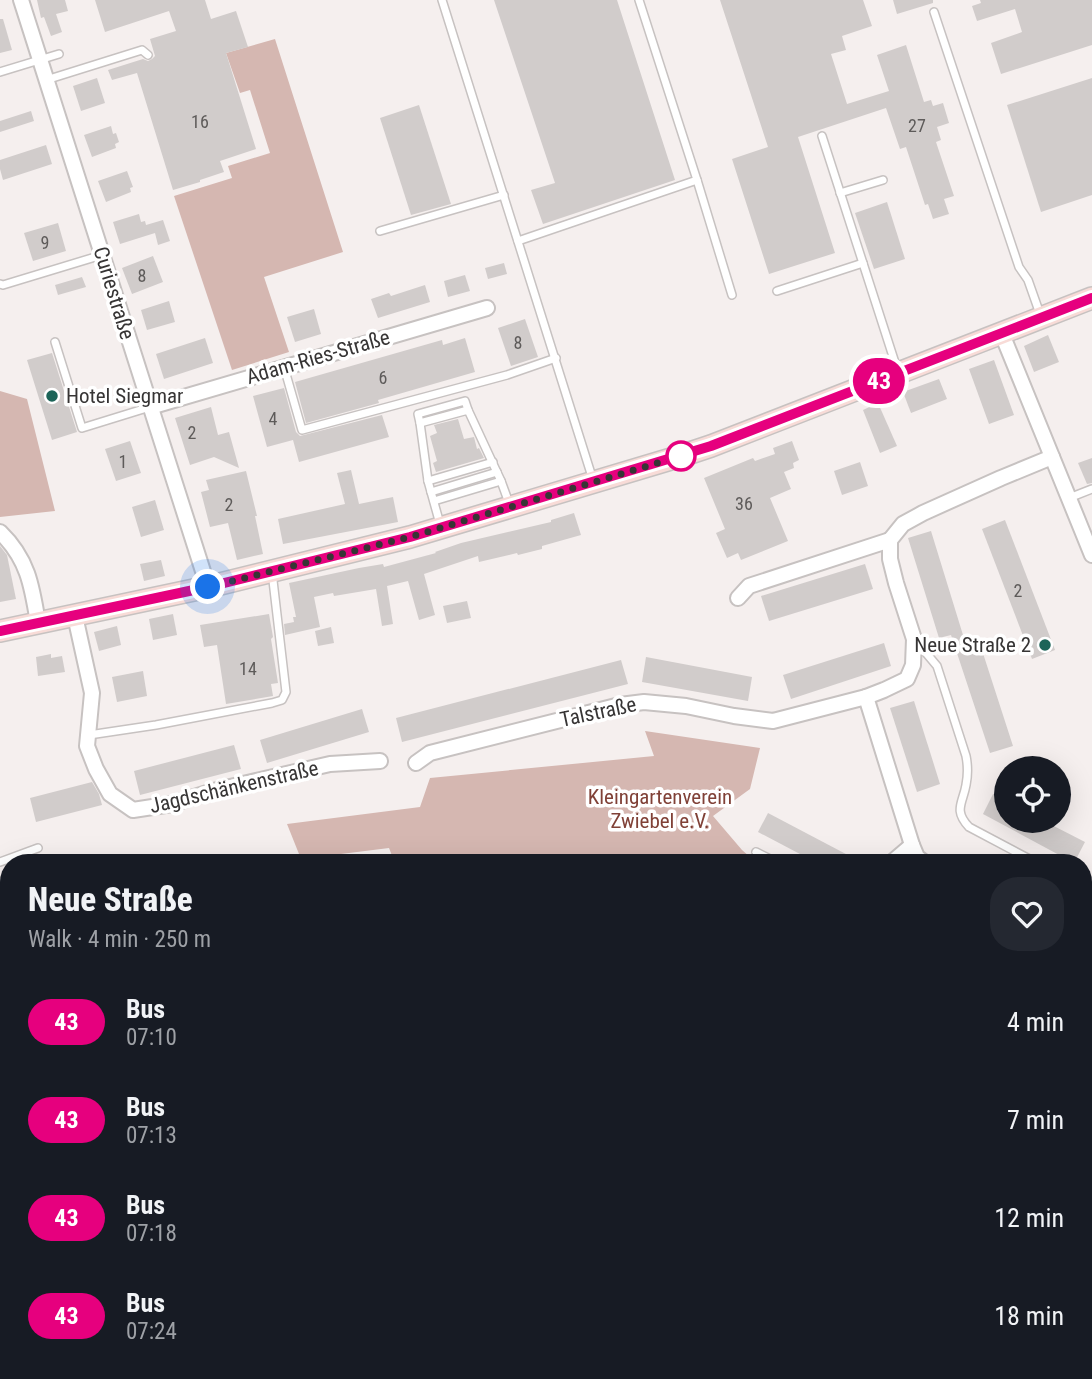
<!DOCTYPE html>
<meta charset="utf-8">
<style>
:root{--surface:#171b24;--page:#242831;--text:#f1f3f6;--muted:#9ea1a6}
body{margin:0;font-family:"Roboto Condensed",sans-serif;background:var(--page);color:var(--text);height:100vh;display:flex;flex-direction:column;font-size:26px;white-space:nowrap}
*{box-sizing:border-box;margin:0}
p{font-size:23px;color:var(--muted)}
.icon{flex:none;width:38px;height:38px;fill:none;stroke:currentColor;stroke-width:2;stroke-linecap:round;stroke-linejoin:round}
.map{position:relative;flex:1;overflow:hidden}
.details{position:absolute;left:0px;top:854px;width:1092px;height:525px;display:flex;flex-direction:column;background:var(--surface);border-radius:28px 28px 0 0;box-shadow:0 7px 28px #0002}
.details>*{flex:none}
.badge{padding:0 14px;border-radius:23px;font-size:24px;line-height:46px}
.tools{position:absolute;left:994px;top:756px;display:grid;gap:14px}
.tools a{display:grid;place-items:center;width:77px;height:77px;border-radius:50%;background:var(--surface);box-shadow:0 7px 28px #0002;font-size:35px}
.you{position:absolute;width:35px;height:35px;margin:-18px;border:5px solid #fff;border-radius:50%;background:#1a73e8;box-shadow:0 0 0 10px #1a73e833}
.map>.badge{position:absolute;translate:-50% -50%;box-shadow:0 0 0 4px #fff}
.round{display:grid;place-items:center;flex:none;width:74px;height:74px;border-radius:28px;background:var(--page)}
.head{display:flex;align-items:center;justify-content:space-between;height:119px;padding:0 28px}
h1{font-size:33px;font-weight:800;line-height:52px}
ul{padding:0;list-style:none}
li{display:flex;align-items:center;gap:21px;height:98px;padding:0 28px}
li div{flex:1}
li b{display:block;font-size:26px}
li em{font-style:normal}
li .badge{min-width:77px;font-weight:700;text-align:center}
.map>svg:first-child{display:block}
.green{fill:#d5b7b1}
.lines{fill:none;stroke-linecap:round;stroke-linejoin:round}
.stream{stroke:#c3938b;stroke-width:4.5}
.building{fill:#d1cccb}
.lane-casing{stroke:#c7c2c1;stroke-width:10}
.street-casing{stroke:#c7c2c1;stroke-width:18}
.secondary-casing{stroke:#c7c2c1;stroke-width:24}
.lane{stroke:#fff;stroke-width:7}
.street{stroke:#fff;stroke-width:14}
.secondary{stroke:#f8dbd7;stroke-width:21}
.line-casing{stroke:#fff;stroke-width:16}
.line{stroke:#e6007e;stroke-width:10}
.walk{stroke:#373535;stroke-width:7;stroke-dasharray:0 12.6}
.poi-dot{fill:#1c6458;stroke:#fff;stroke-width:2.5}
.stop-dot{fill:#fff;stroke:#e6007e;stroke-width:3.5}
.labels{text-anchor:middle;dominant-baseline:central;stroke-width:7;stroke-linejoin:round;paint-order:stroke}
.number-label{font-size:18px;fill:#5e5b5a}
.street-label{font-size:21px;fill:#373535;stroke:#fff}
.poi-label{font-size:21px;fill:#373535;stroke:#fff;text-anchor:start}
.park-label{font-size:21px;fill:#804137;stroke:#fff}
</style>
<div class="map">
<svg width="1092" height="1379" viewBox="0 0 1092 1379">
<rect width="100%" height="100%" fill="#f5efee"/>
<!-- green -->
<g class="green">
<path d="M 275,39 L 343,252 L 264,277 L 289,352 L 232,370 L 174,196 L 232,178 L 228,166 L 270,153 L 250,90 L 240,93 L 226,53 Z"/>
<path d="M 0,391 L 27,399 L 55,511 L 0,517 Z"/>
<path d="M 645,731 L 760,748 L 750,789 L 713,816 L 742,850 L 757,863 L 395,863 L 389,848 L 301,859 L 287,824 L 420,807 L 430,778 L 654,756 Z"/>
<path d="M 0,1232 L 9,1245 L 9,1370 L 58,1370 L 62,1379 L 0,1379 Z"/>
<path d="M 1092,1243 L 1092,1379 L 749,1379 L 756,1370 L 1083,1370 L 1083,1253 Z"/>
</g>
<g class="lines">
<!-- stream -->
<g class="stream">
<path d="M 0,1209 L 9,1220"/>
<path d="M 139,1370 L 145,1379"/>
</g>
</g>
<!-- building -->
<g class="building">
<path d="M 37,0 L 65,0 L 68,11 L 56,14 L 62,32 L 51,36 L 44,17 L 41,18 Z"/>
<path d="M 95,0 L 205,0 L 211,19 L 236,11 L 248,47 L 226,53 L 256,149 L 220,161 L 224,172 L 200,180 L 200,182 L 173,190 L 137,73 L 112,80 L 108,70 L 143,59 L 148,61 L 152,59 L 155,56 L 150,39 L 176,31 L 169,11 L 105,32 Z"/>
<path d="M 494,0 L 617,0 L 675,180 L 543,224 L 531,190 L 555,183 Z"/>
<path d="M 720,0 L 863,0 L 872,26 L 842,36 L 846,50 L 831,54 L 847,104 L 889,91 L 877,55 L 906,45 L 924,102 L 931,100 L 933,106 L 943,103 L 949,123 L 937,127 L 941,140 L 936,142 L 954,196 L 944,199 L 949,214 L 933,219 L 928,204 L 925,205 L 906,147 L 900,149 L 886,108 L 798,137 L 835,253 L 769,274 L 732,159 L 768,147 Z"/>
<path d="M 893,0 L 933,0 L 933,3 L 897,14 Z"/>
<path d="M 980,0 L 1092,0 L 1092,45 L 1001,74 L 991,43 L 1022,32 L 1015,9 L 977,21 L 972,6 L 981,3 Z"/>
<path d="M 0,19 L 3,19 L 12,50 L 0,53 Z"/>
<path d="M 97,78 L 105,103 L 81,111 L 73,86 Z"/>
<path d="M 1092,78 L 1092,195 L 1041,212 L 1007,105 Z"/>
<path d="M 419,105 L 451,204 L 411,215 L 380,118 Z"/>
<path d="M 31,111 L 34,121 L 0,132 L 0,121 Z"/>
<path d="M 111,126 L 113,134 L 116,133 L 119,142 L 115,144 L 116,148 L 92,157 L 84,135 Z"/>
<path d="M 46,145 L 52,164 L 3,180 L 0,169 L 0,160 Z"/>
<path d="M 127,171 L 133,187 L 130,188 L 131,192 L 106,202 L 98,181 Z"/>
<path d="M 887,202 L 905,259 L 874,269 L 855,213 Z"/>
<path d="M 139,214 L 141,222 L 145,221 L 146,225 L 163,220 L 170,241 L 158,245 L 155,233 L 120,244 L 113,222 Z"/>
<path d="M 58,223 L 66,251 L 33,261 L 24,233 Z"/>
<path d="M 153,256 L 163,282 L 132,294 L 122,268 Z"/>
<path d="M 504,263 L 507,274 L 488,279 L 485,268 Z"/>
<path d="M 465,275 L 470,291 L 448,297 L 444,281 Z"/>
<path d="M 82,277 L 86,287 L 58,295 L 55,285 Z"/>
<path d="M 425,285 L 430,302 L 378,318 L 371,299 L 389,293 L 391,296 Z"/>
<path d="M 169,301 L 175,322 L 147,330 L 141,310 Z"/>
<path d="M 314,309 L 321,334 L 295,342 L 287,317 Z"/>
<path d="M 525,319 L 538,357 L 511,366 L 498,328 Z"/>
<path d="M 1048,335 L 1059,362 L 1034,372 L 1024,346 Z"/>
<path d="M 205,338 L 213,363 L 164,379 L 156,354 Z"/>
<path d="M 465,338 L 475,372 L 378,400 L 379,403 L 306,423 L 295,382 L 442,340 L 443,345 Z"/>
<path d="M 52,353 L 77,432 L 52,440 L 27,360 Z"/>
<path d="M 994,360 L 1014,415 L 989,424 L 969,369 Z"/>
<path d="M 939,379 L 947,399 L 911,413 L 903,392 Z"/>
<path d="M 284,388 L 296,432 L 300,436 L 382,415 L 389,437 L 299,462 L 293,440 L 267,447 L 253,396 Z"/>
<path d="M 878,403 L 897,446 L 880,453 L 863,410 Z"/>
<path d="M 211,407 L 218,435 L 229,432 L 239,468 L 214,457 L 190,465 L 175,418 Z"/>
<path d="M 458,419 L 464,439 L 474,437 L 477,449 L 479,448 L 484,458 L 436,472 L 433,463 L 437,461 L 430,436 L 437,433 L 434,425 Z"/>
<path d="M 130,441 L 141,473 L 116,481 L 105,449 Z"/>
<path d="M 792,441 L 799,460 L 793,463 L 794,468 L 784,472 L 791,489 L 770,498 L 788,541 L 741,560 L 738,553 L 727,558 L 716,533 L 725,529 L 704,478 L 753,458 L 755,461 L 775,454 L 773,448 Z"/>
<path d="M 1092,458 L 1092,483 L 1087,484 L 1078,463 Z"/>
<path d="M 860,462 L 868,486 L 842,495 L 834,471 Z"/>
<path d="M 351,470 L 359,504 L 393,497 L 398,522 L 283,544 L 278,519 L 345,504 L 337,473 Z"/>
<path d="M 246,471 L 257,516 L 255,516 L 263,554 L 237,560 L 228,523 L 210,527 L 201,492 L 209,490 L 206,480 Z"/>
<path d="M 155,500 L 164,530 L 141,537 L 132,507 Z"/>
<path d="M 574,513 L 581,535 L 542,546 L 542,549 L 518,555 L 517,553 L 479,562 L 478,556 L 424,574 L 435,615 L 419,620 L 408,581 L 387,586 L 393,624 L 382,626 L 376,589 L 334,596 L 333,593 L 314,597 L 320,627 L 285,635 L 284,624 L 294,622 L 293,617 L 296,617 L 289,583 L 359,568 L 383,564 L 384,567 L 436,553 L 435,552 L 461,543 L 551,522 L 551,520 Z"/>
<path d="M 1005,520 L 1055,650 L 1032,659 L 982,529 Z"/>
<path d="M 931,531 L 967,648 L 980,644 L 1013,746 L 990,753 L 951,635 L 939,638 L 908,538 Z"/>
<path d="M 0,546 L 7,555 L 16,599 L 0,602 Z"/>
<path d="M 161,560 L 165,576 L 144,581 L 140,564 Z"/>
<path d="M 865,564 L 873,589 L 769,621 L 761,596 Z"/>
<path d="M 467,601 L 471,618 L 447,623 L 443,606 Z"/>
<path d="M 173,614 L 177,635 L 153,640 L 149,619 Z"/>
<path d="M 269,614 L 273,637 L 271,639 L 278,683 L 271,684 L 273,696 L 226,704 L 217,645 L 204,647 L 200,625 Z"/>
<path d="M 117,626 L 121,645 L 99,651 L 94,632 Z"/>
<path d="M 331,627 L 334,643 L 318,646 L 315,631 Z"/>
<path d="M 884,643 L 891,666 L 791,699 L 783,675 Z"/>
<path d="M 51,654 L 51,658 L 62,656 L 65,672 L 38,676 L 36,657 Z"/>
<path d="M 646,657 L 752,677 L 748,701 L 642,682 Z"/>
<path d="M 621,660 L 628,684 L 402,742 L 396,718 Z"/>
<path d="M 143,671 L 147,696 L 117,702 L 112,677 Z"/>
<path d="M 914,701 L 940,784 L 917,792 L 890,708 Z"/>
<path d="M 362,709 L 369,732 L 267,763 L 260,740 Z"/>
<path d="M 234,745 L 241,769 L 140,795 L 134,771 Z"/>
<path d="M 92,782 L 99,794 L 102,805 L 36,822 L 30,798 Z"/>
<path d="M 993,794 L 1006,801 L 1006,821 L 1044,821 L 1085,842 L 1074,863 L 983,814 Z"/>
<path d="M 768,813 L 863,863 L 817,863 L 758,832 Z"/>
</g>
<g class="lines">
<defs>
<g id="lane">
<path d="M 442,0 L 593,480"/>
<path d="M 934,12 L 1019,267 L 1028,280 L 1040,314"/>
<path d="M 0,72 L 59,54"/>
<path d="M 46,80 L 142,50 L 148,55"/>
<path d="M 822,136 L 898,372"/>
<path d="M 697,180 L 732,295"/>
<path d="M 840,193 L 883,180"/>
<path d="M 380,231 L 504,195"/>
<path d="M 518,241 L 697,180 L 639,0"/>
<path d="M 0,284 L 3,285 L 102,255"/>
<path d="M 777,291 L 863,263"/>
<path d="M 55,342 L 82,428 L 150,407"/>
<path d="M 284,367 L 302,430 L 507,375 L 556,358"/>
<path d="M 420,423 L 418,414 L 465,401 L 468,410"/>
<path d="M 428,481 L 493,462"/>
<path d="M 431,492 L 497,472"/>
<path d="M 1069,498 L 1092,489"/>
<path d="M 434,501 L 501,481"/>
<path d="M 440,524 L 428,481 L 420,423 L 468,410 L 501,481 L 509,503"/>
<path d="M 916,641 L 937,666 L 966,756 C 968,766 968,775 966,785 C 963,803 953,810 969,827 L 1037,863"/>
<path d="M 89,735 L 156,725 L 272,703 L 282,700 L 286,692 L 272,572"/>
<path d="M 756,852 L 778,863"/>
<path d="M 0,862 L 38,848"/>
<path d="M 1083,1121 L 1092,1129"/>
<path d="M 1083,1221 L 1092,1211"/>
</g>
<g id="street">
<path d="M 21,0 L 208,587"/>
<path d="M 1002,334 L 1092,555"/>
<path d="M 150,407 L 487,308"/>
<path d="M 0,532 C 28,559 32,586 38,623"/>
<path d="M 738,598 L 749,586 L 890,540"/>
<path d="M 75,616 L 92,693 L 87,746 L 96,769 L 110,794 L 133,810 L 172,804 L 213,791 L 330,764 L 380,761"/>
<path d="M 866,697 L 884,690 L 907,679 L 913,665 L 914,639 L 896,583 L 890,559 L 890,540 L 903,524 L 923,513 L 1001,478 L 1052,457"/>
<path d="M 416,763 L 430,753 L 620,705 L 644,702 L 686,706 L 734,716 L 773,721 L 866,697 L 912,845 L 917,857 L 925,863"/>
<path d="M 891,863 L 912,845"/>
<path d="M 1083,948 L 1092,953"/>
<path d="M 1083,1004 L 1092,996"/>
<path d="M 730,1379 L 737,1370"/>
</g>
<g id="secondary">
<path d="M 0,631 L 208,587 L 410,537 L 681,456 L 711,446 L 1092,298"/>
<path d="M 0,1010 L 9,1021"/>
<path d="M 327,1370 L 333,1379"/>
</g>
</defs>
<!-- lane casing -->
<use href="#lane" class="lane-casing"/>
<!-- street casing -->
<use href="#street" class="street-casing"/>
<!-- secondary casing -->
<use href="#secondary" class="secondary-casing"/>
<!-- lane -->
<use href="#lane" class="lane"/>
<!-- street -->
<use href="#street" class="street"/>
<!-- secondary -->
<use href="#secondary" class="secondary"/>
</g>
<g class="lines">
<defs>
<path id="line" d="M 0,631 L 208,587 L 410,537 L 711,446 L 1092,298"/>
</defs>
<!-- line casing -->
<use href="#line" class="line-casing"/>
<!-- line -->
<use href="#line" class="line"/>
<!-- walk -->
<path class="walk" d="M 208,587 L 410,537 L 681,456"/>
</g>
<!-- markers -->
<g class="poi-dot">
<circle cx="52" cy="396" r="7"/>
<circle cx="1045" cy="645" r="7"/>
</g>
<circle class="stop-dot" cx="681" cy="456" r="14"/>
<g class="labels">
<!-- number labels -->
<g class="number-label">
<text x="200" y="121">16</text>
<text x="917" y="125">27</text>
<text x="45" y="242">9</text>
<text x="142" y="275">8</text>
<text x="518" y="342">8</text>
<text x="383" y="377">6</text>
<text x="273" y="418">4</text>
<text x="192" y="432">2</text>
<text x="123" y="461">1</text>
<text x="744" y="503">36</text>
<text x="229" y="504">2</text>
<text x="1018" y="590">2</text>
<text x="248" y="668">14</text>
</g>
<!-- street labels -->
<g class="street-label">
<text transform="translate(114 293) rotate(73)">Curiestraße</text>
<text transform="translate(318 357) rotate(-16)">Adam-Ries-Straße</text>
<text transform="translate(598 712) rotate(-12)">Talstraße</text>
<text transform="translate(234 787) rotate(-13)">Jagdschänkenstraße</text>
</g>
<!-- poi labels -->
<g class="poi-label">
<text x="66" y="396">Hotel Siegmar</text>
<text x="1031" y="645" text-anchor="end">Neue Straße 2</text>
</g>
<!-- park labels -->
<g class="park-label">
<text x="660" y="797">Kleingartenverein<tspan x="660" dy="24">Zwiebel e.V.</tspan></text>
</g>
</g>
</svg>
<div class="tools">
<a><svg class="icon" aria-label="locate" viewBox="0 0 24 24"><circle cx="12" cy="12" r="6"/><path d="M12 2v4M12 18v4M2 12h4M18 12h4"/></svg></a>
</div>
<div class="you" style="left:208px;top:587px"></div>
<b class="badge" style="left:879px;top:381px;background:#e6007e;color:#fff">43</b>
<section class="details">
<div class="head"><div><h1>Neue Straße</h1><p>Walk · 4 min · 250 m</p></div><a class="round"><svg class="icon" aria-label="heart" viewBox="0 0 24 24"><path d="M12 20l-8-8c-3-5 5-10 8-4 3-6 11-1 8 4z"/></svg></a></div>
<ul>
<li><span class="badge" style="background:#e6007e;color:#fff">43</span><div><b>Bus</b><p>07:10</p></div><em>4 min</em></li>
<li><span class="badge" style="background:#e6007e;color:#fff">43</span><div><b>Bus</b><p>07:13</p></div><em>7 min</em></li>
<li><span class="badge" style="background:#e6007e;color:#fff">43</span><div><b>Bus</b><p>07:18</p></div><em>12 min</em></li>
<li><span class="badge" style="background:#e6007e;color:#fff">43</span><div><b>Bus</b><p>07:24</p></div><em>18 min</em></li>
</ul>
</section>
</div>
